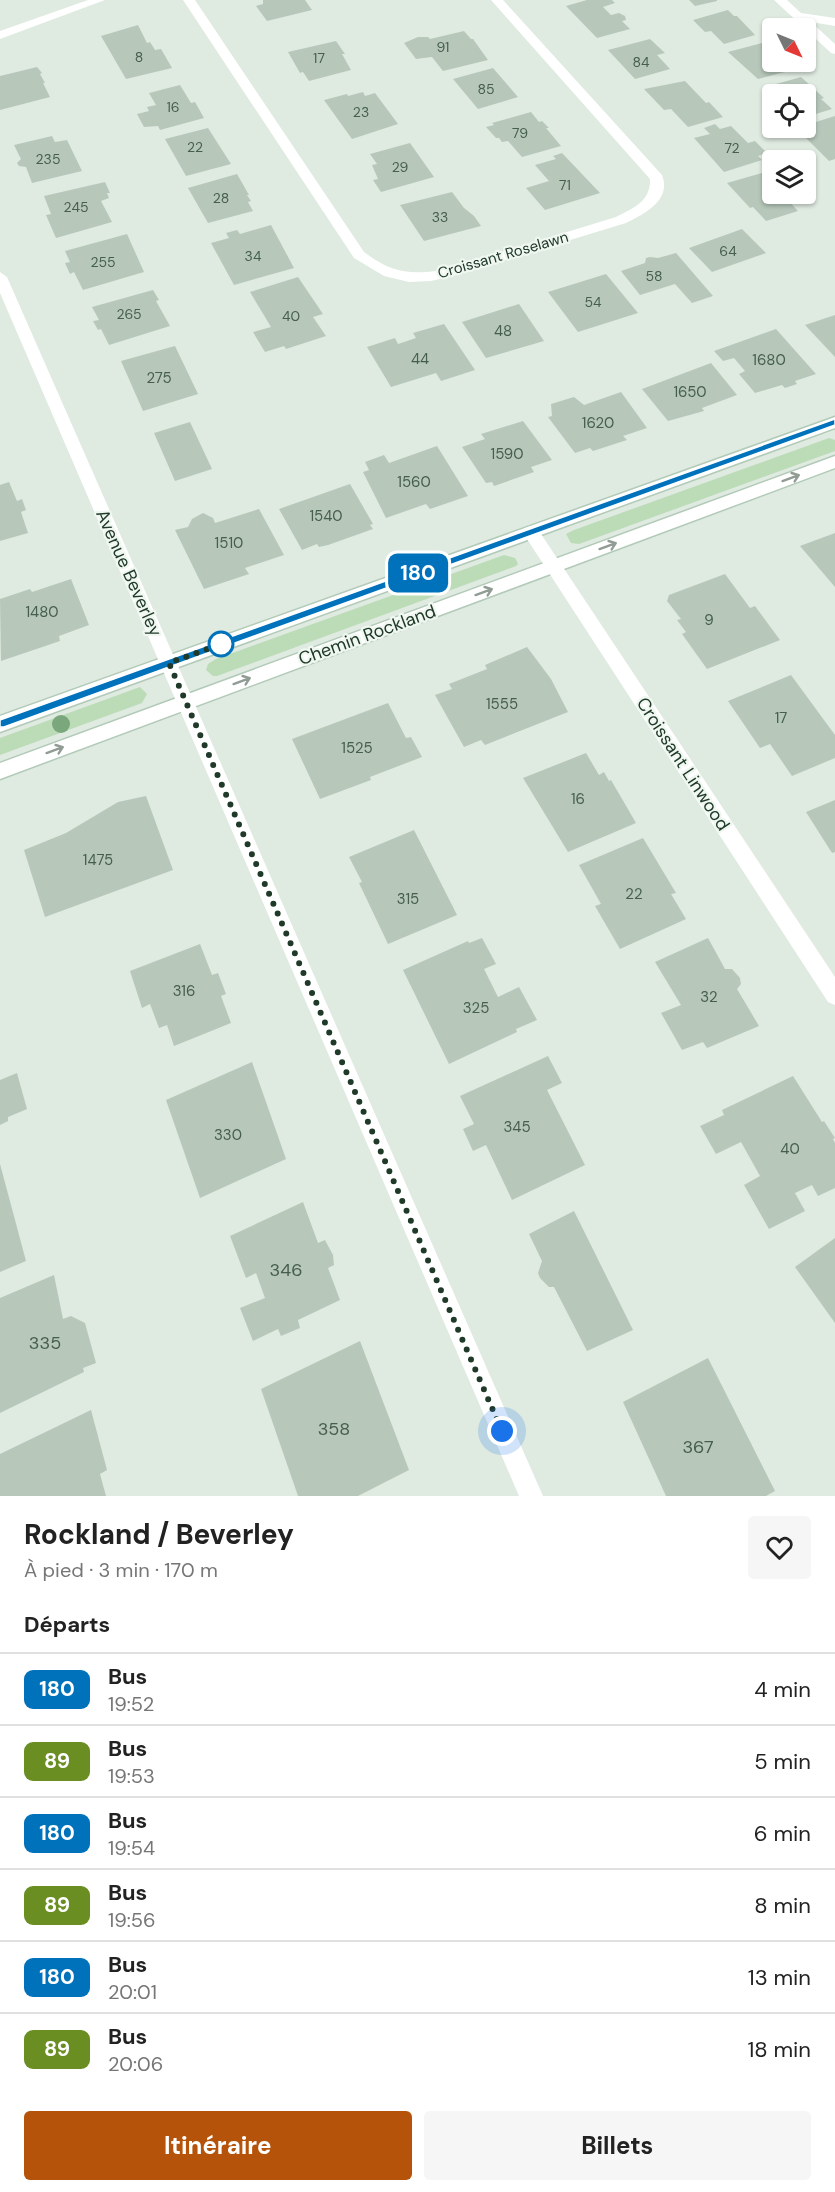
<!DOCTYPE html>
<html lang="fr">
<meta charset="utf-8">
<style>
:root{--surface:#fff;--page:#f6f6f6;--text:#222;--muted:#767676;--line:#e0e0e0;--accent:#b45309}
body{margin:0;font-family:"DM Sans",sans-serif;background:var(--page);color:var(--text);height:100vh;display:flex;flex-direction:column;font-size:22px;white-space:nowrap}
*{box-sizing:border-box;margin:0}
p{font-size:20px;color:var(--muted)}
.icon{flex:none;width:33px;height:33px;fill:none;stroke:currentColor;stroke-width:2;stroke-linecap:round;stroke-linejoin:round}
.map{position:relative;height:1496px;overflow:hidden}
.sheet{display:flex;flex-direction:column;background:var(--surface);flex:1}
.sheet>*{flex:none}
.badge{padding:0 12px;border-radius:9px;font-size:21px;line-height:39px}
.needle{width:39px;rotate:133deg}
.controls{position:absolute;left:762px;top:18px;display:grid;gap:12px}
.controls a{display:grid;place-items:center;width:54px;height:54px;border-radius:6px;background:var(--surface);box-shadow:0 2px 4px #0004;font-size:30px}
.you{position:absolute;width:30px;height:30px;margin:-15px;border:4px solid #fff;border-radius:50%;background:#1a73e8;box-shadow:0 0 0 9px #1a73e833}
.map>.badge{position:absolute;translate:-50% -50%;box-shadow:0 0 0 3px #fff}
h2{padding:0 24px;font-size:22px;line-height:54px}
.round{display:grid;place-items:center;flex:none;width:63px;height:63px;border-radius:6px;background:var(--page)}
.summary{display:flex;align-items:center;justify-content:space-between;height:102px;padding:0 24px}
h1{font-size:28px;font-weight:700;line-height:45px}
.button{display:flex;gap:12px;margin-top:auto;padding:12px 24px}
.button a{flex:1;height:69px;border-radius:6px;background:var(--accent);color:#fff;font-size:24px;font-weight:700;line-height:69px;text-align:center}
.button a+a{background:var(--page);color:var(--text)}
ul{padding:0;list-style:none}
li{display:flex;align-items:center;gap:18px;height:72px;padding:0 24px;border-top:2px solid var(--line)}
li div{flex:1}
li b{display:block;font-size:22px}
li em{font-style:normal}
li .badge{min-width:66px;font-weight:700;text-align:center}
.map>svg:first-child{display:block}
.green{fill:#bbdcb7}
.building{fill:#b7c8bb}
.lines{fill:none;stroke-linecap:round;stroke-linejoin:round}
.secondary-casing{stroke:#b2cab8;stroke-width:3}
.street{fill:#fff;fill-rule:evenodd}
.secondary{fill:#fff;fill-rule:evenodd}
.tree{fill:#7ba77c}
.oneway{stroke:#909c94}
.line{fill:#0072bc;stroke:#fff;stroke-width:1.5}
.walk{stroke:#203a29;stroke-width:6;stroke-dasharray:0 10.8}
.stop-dot{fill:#fff;stroke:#0072bc;stroke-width:3}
.labels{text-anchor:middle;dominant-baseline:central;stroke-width:4.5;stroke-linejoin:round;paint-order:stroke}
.far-number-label{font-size:14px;fill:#465e4e}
.far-street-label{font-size:15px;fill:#203a29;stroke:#eff7f0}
.number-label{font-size:15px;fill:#465e4e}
.street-label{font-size:18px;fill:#203a29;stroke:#eff7f0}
.near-number-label{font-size:18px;fill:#465e4e}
</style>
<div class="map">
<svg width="835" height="1496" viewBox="0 0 835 1496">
<rect width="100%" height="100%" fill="#dfeae1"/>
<!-- green -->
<g class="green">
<path d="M 829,438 L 835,440 L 835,451 L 579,544 L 571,543 L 566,534 L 574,530 Z"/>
<path d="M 504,555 L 515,558 L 518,564 L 516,566 L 217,676 L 213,676 L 206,670 L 208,664 L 216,659 Z"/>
<path d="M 140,687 L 147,694 L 142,703 L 0,755 L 0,738 Z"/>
</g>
<!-- building -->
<g class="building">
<path d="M 263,0 L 305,0 L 312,10 L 267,21 L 256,6 L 263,4 Z"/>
<path d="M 587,0 L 612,0 L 615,3 L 603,7 L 611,15 L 619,13 L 625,16 L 626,20 L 622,21 L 630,29 L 597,38 L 566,6 Z"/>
<path d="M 689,0 L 717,0 L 717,1 L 695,6 Z"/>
<path d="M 728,10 L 734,16 L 737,16 L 755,35 L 724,44 L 711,31 L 705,32 L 693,20 Z"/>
<path d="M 138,25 L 147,43 L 150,42 L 155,50 L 161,49 L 172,68 L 126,79 L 101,36 Z"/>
<path d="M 464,31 L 471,39 L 473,39 L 488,60 L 443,71 L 432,57 L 416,59 L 404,43 L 418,37 L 428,37 L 430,39 Z"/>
<path d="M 650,39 L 665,53 L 657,55 L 670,69 L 635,79 L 608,50 Z"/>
<path d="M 336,41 L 345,54 L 342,54 L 351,70 L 309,81 L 303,72 L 300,73 L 288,52 Z"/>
<path d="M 762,43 L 769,50 L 772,49 L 772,62 L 784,62 L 792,70 L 758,79 L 728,52 Z"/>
<path d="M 37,67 L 42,73 L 40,74 L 45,83 L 43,83 L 50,97 L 0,110 L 0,76 Z"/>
<path d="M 493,68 L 518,97 L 478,109 L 453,79 Z"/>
<path d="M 801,77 L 824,98 L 821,99 L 832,109 L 806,117 L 806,94 L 778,94 L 769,86 Z"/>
<path d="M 685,81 L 706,103 L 709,102 L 723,117 L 688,127 L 671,109 L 664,110 L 644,89 Z"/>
<path d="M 180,85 L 191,103 L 195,102 L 204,118 L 160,130 L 158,126 L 144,127 L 137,114 L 149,111 L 147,107 L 156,105 L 149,93 Z"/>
<path d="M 363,92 L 365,96 L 375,93 L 398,124 L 352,139 L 324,100 L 347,94 L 348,96 Z"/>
<path d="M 531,112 L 539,122 L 542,121 L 549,128 L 546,128 L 561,146 L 522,157 L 508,141 L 502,142 L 499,138 L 496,138 L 486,127 L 494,125 L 492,123 Z"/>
<path d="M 835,116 L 835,159 L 829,161 L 796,128 L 806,128 L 806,125 Z"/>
<path d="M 715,124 L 720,129 L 731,126 L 748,143 L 755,141 L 767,153 L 758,156 L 762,160 L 724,172 L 694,138 L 710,134 L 704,128 Z"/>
<path d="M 208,128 L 231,164 L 186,176 L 165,139 Z"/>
<path d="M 52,136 L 55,142 L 67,140 L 82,171 L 32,183 L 26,167 L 19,166 L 17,163 L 21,159 L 14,145 Z"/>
<path d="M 410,143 L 434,177 L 381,192 L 373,180 L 378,179 L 372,165 L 377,164 L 370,154 Z"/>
<path d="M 562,153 L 600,193 L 545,210 L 526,188 L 549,181 L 535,165 L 556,159 L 553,156 Z"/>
<path d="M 762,173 L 772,184 L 772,194 L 782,194 L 798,211 L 766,221 L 753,207 L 750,208 L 727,183 Z"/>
<path d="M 237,174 L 249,195 L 247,195 L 251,201 L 248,202 L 253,211 L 208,223 L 188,188 Z"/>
<path d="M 105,182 L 110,193 L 107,193 L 109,198 L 101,201 L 112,222 L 56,238 L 46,215 L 51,214 L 44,196 Z"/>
<path d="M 452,192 L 464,208 L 474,216 L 481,226 L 424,241 L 400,205 Z"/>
<path d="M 271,225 L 294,268 L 234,285 L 211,243 L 229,238 L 226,233 L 237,230 L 240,234 Z"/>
<path d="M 742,229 L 766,253 L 712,272 L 689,248 Z"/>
<path d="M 127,234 L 144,272 L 83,290 L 74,272 L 70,274 L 65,263 L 70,262 L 65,251 Z"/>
<path d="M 676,253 L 713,296 L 692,303 L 675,284 L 640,295 L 621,271 L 645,263 L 646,258 L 650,257 L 658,258 Z"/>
<path d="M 606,274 L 638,313 L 578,332 L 548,292 Z"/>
<path d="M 298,277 L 323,314 L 313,317 L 326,336 L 286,349 L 284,346 L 265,352 L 253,332 L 271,327 L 250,292 Z"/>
<path d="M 153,290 L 159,300 L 156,301 L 170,326 L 109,345 L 101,329 L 98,330 L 93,321 L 99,320 L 92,307 Z"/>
<path d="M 519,304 L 544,341 L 486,358 L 462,322 Z"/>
<path d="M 835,315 L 835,357 L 805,325 Z"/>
<path d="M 444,324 L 475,370 L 441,381 L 436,373 L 391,387 L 367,347 L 395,338 L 398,344 L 416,338 L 413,333 Z"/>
<path d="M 776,329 L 816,374 L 795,381 L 797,384 L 785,388 L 782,385 L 755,393 L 739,374 L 745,371 L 734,358 L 723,361 L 714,351 Z"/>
<path d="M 175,346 L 198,394 L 143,411 L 121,361 Z"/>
<path d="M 711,363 L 737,395 L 702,408 L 704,411 L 668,421 L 642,389 Z"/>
<path d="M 621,392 L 647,428 L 623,436 L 627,440 L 593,451 L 590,448 L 575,453 L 548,417 L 552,416 L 551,404 L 574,397 L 584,405 Z"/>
<path d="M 523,421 L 552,460 L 531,467 L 534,472 L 494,486 L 492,482 L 486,483 L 462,447 L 485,439 L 481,434 Z"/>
<path d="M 190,422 L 212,469 L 175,481 L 154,433 Z"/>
<path d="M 437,446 L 468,496 L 430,509 L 426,504 L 386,518 L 363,472 L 369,470 L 365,462 L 384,455 L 389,463 Z"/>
<path d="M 9,482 L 17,501 L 22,499 L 26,510 L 21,512 L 28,533 L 0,541 L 0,485 Z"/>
<path d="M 350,484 L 373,524 L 370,525 L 373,529 L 328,545 L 319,547 L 317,544 L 302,550 L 279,509 Z"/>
<path d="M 259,509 L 284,555 L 245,568 L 249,574 L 204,589 L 175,530 L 188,527 L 192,519 L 203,513 L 213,518 L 215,523 Z"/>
<path d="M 835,533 L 835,587 L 800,546 Z"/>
<path d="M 725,574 L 750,608 L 755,606 L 780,640 L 707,669 L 682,634 L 686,632 L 677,620 L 681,619 L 667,601 L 669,595 Z"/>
<path d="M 71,579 L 89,625 L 59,636 L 60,641 L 1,661 L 0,599 L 30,589 L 32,592 Z"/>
<path d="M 527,647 L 551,679 L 568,712 L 485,745 L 481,740 L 464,747 L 435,695 L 452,689 L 449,684 L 487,669 L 485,665 Z"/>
<path d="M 791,675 L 835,735 L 835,758 L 792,776 L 770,744 L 760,748 L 728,701 Z"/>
<path d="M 388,703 L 406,738 L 411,737 L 422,757 L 370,777 L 371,780 L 320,799 L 292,739 Z"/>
<path d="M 586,753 L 599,775 L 604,772 L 609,781 L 611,780 L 636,823 L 568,852 L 523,778 Z"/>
<path d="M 146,796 L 173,870 L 45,917 L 24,850 L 66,833 L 118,802 Z"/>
<path d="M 835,800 L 835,852 L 832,853 L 806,812 Z"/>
<path d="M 414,830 L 457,915 L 388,944 L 359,883 L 362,882 L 349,857 Z"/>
<path d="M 643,838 L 676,893 L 671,894 L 686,919 L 620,949 L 595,906 L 601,904 L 579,865 Z"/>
<path d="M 482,938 L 496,964 L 484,969 L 498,997 L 519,987 L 537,1020 L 516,1029 L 517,1032 L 449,1064 L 403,970 L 468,941 L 469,943 Z"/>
<path d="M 708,938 L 725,969 L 732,969 L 740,978 L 741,984 L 737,989 L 759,1026 L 707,1048 L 703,1042 L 682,1050 L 661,1013 L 681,1005 L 655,962 Z"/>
<path d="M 200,944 L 212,975 L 218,973 L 226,994 L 221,996 L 231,1023 L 174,1046 L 167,1025 L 159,1028 L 150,1004 L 142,1008 L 130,971 Z"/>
<path d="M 548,1056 L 562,1083 L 547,1090 L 585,1165 L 512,1200 L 486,1145 L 473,1151 L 463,1129 L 474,1124 L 460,1096 Z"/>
<path d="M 252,1062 L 286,1159 L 200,1198 L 166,1100 Z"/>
<path d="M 17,1073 L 27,1109 L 8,1117 L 8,1121 L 0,1125 L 0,1080 Z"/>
<path d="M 793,1076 L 822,1122 L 824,1121 L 835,1138 L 833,1139 L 835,1143 L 835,1188 L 818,1196 L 812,1185 L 795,1193 L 805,1211 L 769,1229 L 744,1185 L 760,1176 L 741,1142 L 716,1154 L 700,1126 L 724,1115 L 722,1110 Z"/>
<path d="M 0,1164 L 26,1261 L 0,1272 Z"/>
<path d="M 303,1202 L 318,1243 L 325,1240 L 333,1255 L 334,1265 L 328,1268 L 340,1300 L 298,1320 L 300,1328 L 281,1336 L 278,1329 L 253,1341 L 240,1308 L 265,1298 L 256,1273 L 246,1278 L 230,1236 Z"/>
<path d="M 574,1211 L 633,1330 L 587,1351 L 554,1287 L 549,1287 L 540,1278 L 538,1273 L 542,1261 L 529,1234 Z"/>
<path d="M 835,1238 L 835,1323 L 795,1267 Z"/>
<path d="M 54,1275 L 63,1319 L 71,1316 L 85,1323 L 96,1363 L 83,1368 L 84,1372 L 0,1413 L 0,1298 Z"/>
<path d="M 360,1341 L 409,1470 L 358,1496 L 298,1496 L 261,1389 Z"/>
<path d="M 708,1358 L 775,1491 L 766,1496 L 666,1496 L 623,1402 Z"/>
<path d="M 91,1410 L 107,1470 L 100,1474 L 106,1496 L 0,1496 L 0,1454 Z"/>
</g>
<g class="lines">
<defs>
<g id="secondary">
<path d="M 835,417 L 835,428 L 0,732 L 0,716 Z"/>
<path d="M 835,456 L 835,468 L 0,779 L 0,763 Z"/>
</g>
</defs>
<!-- secondary casing -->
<use href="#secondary" class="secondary-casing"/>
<!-- street -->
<g class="street">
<path d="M 88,0 L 105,0 L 0,39 L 0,31 Z"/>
<path d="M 183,0 L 195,0 L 364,252 C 392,273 409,275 443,270 L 616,217 C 634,208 651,201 650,179 L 491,0 L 503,0 L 662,175 C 672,200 644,214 626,223 L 449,277 L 431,281 L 409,282 L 384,276 L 354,258 Z"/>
<path d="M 774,0 L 787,0 L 801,13 L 835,18 L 835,26 L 811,22 L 835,44 L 835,54 L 831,53 Z"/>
<path d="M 0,272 L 7,277 L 543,1496 L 519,1496 L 0,293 Z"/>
<path d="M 531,526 L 537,528 L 835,977 L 835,1005 L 828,1002 L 525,536 L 523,532 L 525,528 Z"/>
</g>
<!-- secondary -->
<use href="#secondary" class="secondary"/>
</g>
<!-- trees -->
<circle class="tree" cx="61" cy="724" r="9"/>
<!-- one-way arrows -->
<defs><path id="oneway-shaft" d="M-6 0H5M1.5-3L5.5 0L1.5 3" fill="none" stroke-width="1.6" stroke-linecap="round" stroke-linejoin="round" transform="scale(1.5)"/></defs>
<g class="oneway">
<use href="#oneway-shaft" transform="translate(791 478) rotate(-20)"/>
<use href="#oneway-shaft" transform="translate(608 546) rotate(-20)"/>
<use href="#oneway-shaft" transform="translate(484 592) rotate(-20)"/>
<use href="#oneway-shaft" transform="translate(242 681) rotate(-20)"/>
<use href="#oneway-shaft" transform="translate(55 750) rotate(-20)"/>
</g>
<!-- line -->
<path class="line" d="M 835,419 L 835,425 L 4,727 L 0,727 L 0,720 Z"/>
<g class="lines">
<!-- walk -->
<path class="walk" d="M 221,644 L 229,641 L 169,663 L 502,1431"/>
</g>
<!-- markers -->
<circle class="stop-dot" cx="221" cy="644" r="12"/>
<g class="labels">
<!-- far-number labels -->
<g class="far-number-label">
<text x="443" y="47">91</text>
<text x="139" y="57">8</text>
<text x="319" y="58">17</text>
<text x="641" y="62">84</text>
<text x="486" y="89">85</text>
<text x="173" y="107">16</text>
<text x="361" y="112">23</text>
<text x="520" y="133">79</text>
<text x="195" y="147">22</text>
<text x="732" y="148">72</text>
<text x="48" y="159">235</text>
<text x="400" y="167">29</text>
<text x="565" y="185">71</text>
<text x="221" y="198">28</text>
<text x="76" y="207">245</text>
<text x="440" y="217">33</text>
<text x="728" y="251">64</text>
<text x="253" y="256">34</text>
<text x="103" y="262">255</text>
<text x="654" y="276">58</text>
<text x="593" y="302">54</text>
<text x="129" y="314">265</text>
<text x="291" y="316">40</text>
</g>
<!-- far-street labels -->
<g class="far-street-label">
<text transform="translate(503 255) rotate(-16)">Croissant Roselawn</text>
</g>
<!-- number labels -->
<g class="number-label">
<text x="503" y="331">48</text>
<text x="420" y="359">44</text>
<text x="769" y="360">1680</text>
<text x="159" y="378">275</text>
<text x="690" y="392">1650</text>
<text x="598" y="423">1620</text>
<text x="507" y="454">1590</text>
<text x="414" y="482">1560</text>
<text x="326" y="516">1540</text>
<text x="229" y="543">1510</text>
<text x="42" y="612">1480</text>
<text x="709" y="620">9</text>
<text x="502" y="704">1555</text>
<text x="781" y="718">17</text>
<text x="357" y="748">1525</text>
<text x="578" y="799">16</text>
<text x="98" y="860">1475</text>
<text x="634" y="894">22</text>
<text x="408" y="899">315</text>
<text x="184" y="991">316</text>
<text x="709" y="997">32</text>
<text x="476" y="1008">325</text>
<text x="517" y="1127">345</text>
<text x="228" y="1135">330</text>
<text x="790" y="1149">40</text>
</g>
<!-- street labels -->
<g class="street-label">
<text transform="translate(129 573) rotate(66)">Avenue Beverley</text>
<text transform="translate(367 635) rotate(-20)">Chemin Rockland</text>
<text transform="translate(683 764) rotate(57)">Croissant Linwood</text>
</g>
<!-- near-number labels -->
<g class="near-number-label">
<text x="286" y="1270">346</text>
<text x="45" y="1343">335</text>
<text x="334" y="1429">358</text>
<text x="698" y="1447">367</text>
</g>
</g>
</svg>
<div class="controls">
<a><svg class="needle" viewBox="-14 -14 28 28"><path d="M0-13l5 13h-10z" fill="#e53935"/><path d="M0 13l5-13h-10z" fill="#767676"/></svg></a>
<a><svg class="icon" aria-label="locate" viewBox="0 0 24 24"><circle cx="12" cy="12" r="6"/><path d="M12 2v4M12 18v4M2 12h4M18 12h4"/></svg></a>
<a><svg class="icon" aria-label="layers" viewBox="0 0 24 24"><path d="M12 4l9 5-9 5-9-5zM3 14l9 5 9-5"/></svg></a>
</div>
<div class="you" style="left:502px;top:1431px"></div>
<b class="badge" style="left:418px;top:573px;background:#0072bc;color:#fff">180</b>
</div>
<section class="sheet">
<div class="summary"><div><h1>Rockland / Beverley</h1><p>À pied · 3 min · 170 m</p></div><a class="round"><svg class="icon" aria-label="heart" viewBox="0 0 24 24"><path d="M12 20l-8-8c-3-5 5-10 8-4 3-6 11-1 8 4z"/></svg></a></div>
<h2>Départs</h2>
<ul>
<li><span class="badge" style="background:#0072bc;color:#fff">180</span><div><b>Bus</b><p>19:52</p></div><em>4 min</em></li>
<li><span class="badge" style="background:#6b8e23;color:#fff">89</span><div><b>Bus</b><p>19:53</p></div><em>5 min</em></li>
<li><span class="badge" style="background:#0072bc;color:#fff">180</span><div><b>Bus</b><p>19:54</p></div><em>6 min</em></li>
<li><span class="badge" style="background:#6b8e23;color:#fff">89</span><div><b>Bus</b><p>19:56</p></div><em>8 min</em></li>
<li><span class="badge" style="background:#0072bc;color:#fff">180</span><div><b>Bus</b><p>20:01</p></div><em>13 min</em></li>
<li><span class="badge" style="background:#6b8e23;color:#fff">89</span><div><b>Bus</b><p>20:06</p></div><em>18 min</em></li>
</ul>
<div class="button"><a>Itinéraire</a><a>Billets</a></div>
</section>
